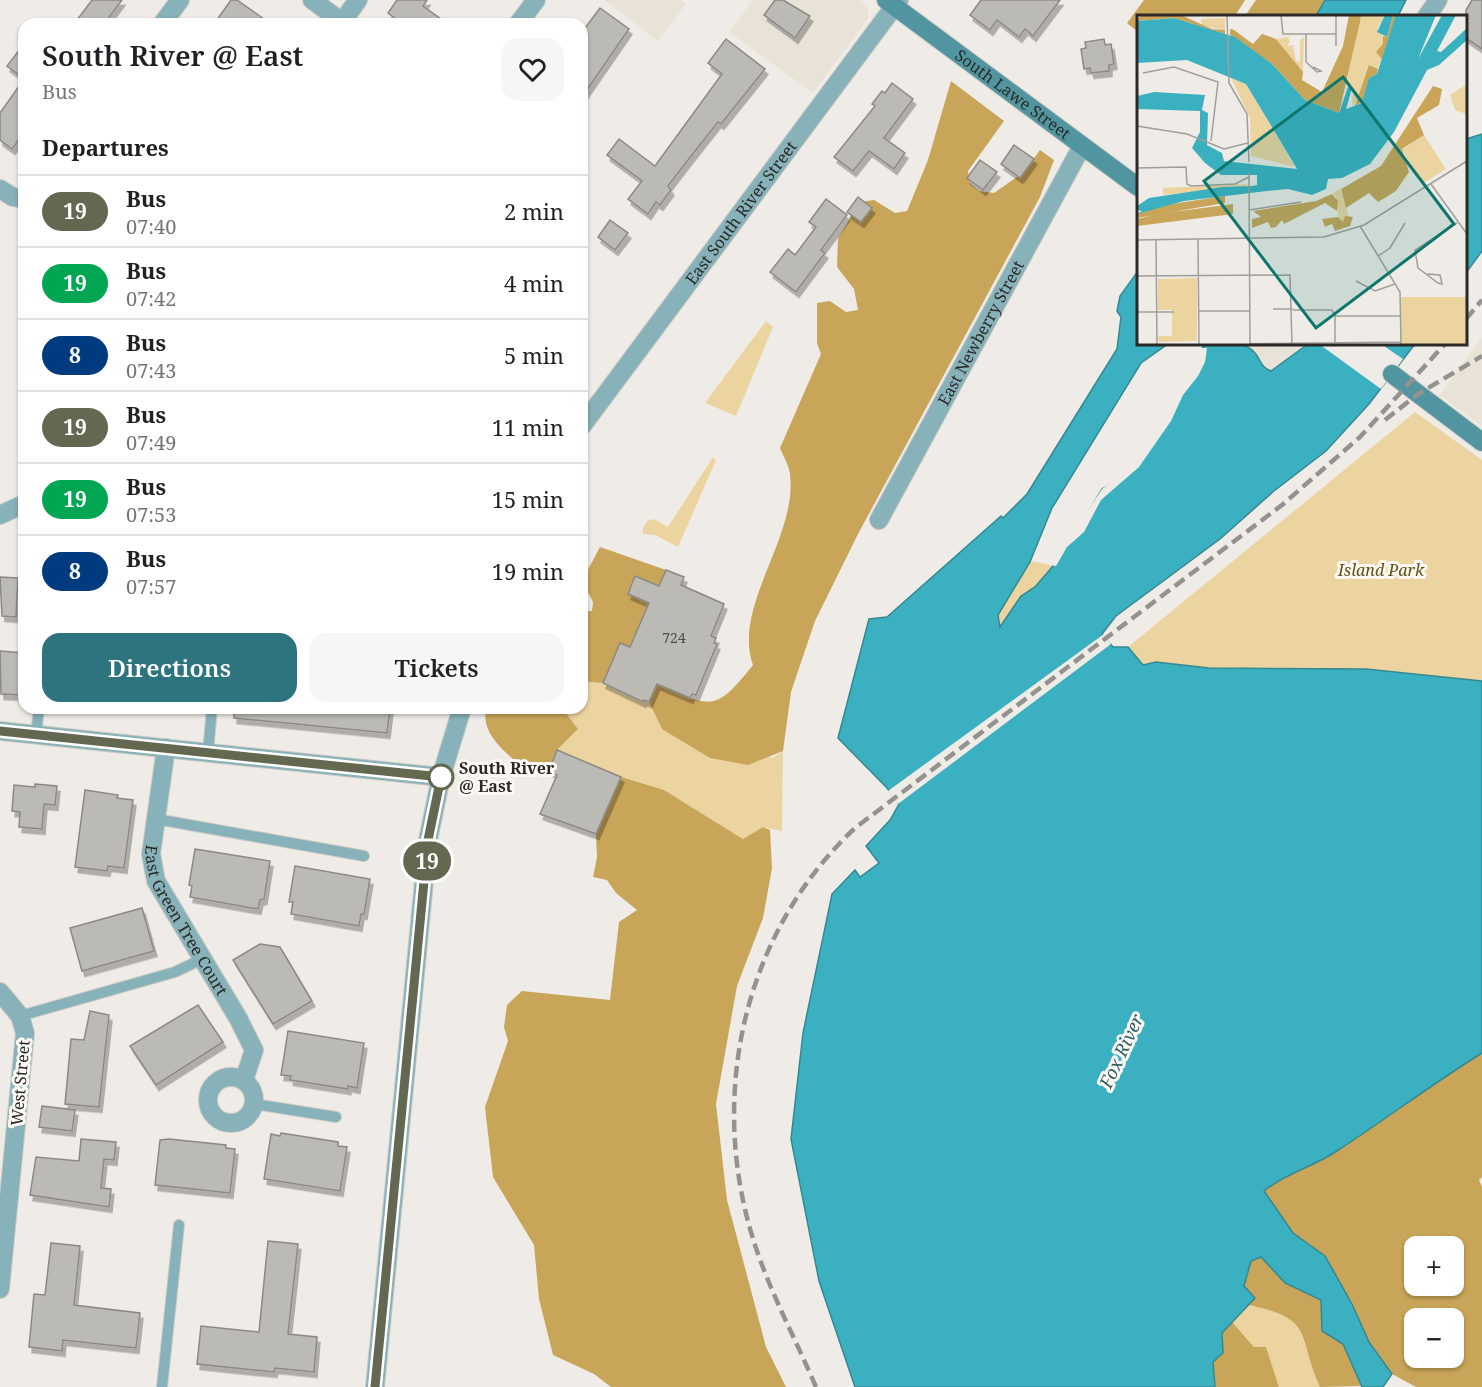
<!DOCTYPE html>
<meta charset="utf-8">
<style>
:root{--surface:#fff;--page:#f6f6f6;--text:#202124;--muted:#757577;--line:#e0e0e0;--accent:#2d747f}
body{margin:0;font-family:"Noto Serif",serif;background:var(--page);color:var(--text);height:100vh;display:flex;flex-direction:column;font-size:22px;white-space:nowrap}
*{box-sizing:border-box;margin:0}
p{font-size:20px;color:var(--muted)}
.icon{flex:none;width:33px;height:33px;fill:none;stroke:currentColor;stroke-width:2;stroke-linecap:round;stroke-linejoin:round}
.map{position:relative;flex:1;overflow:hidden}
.details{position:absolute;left:18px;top:18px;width:570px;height:696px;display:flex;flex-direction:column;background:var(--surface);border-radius:18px;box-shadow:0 2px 4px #0004}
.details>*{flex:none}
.badge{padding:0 12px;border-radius:20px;font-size:21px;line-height:39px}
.buttons{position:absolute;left:1404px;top:1236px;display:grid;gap:12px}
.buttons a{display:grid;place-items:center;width:60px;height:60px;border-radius:12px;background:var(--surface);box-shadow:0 2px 4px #0004;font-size:30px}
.map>.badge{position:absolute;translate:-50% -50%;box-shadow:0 0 0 3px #fff}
h2{padding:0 24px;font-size:22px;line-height:54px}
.round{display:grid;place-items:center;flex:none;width:63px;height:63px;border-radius:18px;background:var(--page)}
.summary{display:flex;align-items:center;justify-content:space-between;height:102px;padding:0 24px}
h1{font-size:28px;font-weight:600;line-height:45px}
.button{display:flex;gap:12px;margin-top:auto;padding:12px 24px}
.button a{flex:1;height:69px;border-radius:18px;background:var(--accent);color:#fff;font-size:24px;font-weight:600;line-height:69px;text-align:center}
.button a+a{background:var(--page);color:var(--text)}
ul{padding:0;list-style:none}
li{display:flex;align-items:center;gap:18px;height:72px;padding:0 24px;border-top:2px solid var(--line)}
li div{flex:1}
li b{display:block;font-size:22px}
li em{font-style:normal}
li .badge{min-width:66px;font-weight:700;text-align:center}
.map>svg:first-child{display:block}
.built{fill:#e8e3d6}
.green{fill:#ecd4a0}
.forest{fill:#c8a558;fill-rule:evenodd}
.water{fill:#3ab0c0;stroke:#358892;stroke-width:1.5}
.pier{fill:#efece7}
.building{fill:#bcbab4;stroke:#8c8985;stroke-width:1.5;filter:url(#shadow)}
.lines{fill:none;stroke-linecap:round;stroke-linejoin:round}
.service-casing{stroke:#ccc9c4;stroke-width:12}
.minor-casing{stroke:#ccc9c4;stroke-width:20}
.tertiary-casing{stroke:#ccc9c4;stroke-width:20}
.secondary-casing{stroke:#ccc9c4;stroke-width:20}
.service{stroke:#87b2b9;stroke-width:10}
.minor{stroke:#87b2b9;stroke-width:18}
.tertiary{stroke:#87b2b9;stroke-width:18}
.secondary{stroke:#50959f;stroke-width:18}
.rail{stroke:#94928f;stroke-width:4.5;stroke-dasharray:12 6;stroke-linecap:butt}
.line-casing{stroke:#fff;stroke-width:14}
.line{stroke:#636851;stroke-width:9}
.stop-dot{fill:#fff;stroke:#636851;stroke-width:3}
.labels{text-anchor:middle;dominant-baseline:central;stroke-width:6;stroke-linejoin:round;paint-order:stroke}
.number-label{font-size:14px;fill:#4e4d4a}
.street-label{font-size:16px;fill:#2a2927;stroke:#fcf9f4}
.park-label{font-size:16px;font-style:italic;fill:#654d11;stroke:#fcf9f4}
.stop-label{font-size:16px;font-weight:bold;fill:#2a2927;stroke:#fcf9f4;text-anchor:start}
.water-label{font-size:18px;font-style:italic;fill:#2e5e65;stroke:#fcf9f4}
.inset-road{fill:none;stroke:#a09e9a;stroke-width:1.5}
.view{fill:#0f766e;fill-opacity:0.15;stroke:#0f766e;stroke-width:3}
.inset-edge{fill:none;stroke:#2a2927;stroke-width:3}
</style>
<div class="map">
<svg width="1482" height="1387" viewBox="0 0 1482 1387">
<defs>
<filter id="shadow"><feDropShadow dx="3" dy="5.5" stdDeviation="0" flood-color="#0004"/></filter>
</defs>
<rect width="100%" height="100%" fill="#efece7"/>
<!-- built -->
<g class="built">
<path d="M 604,0 L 680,0 L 686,4 L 658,41 Z"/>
<path d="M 753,0 L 860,0 L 868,8 L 868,18 L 813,93 L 729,32 Z"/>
<path d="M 1482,337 L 1482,426 L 1440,395 Z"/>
<path d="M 1243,344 L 1308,344 L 1271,371 L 1265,369 L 1256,354 Z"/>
</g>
<!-- green -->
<g class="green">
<path d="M 766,321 L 773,327 L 736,416 L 705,403 Z"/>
<path d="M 1415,412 L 1482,460 L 1482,681 L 1366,669 L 1209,668 L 1156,662 L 1143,665 L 1128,647 Z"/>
<path d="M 713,457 L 716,460 L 678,547 L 655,535 L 643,534 L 643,528 L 647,521 L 654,519 L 668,527 Z"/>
<path d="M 1026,560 L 1056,566 L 1022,624 L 986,631 Z"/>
<path d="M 582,673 L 589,682 L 603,683 L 642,702 L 644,700 L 649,702 L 662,729 L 772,758 L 783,751 L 782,831 L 763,827 L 743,839 L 664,790 L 623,779 L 557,750 L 578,729 L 562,708 L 582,708 Z"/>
<path d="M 1248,1305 C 1316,1319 1296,1334 1320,1387 L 1279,1387 L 1266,1347 L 1254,1347 L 1232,1322 Z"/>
</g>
<!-- forest -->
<g class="forest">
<path d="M 1144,0 L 1245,0 L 1235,16 L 1138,16 L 1138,32 L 1127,23 Z"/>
<path d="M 1256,0 L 1325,0 L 1316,16 L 1245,16 Z"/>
<path d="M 951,81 L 1004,121 L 968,171 L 970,183 L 979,191 L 994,193 L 1024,172 L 1040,150 L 1054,160 L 1040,197 L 858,534 L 815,621 L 791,692 L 783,751 L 748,765 L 710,758 L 662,729 L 649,702 L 657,684 C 712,707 714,714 753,665 C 732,606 798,537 790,474 C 789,465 783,456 780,448 L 821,354 L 817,343 L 817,303 L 830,301 L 846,312 L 858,310 L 854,289 L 837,267 L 838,238 L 860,202 L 874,200 L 895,213 L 907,211 L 928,160 Z"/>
<path d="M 600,547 L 666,570 L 659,586 L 635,576 L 628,594 L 649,603 L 630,647 L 620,643 L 603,683 L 589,682 L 582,673 L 582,611 L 592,611 L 593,602 L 582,581 Z"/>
<path d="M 487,708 L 562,708 L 578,729 L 557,750 L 549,771 L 534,775 C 515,761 477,735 487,708 Z"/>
<path d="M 621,777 L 664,790 L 743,839 L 763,827 L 770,830 L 772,868 L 763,918 L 737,986 L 716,1104 L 727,1200 L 766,1347 L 786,1387 L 611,1387 L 594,1374 L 553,1355 L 539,1299 L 534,1245 L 493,1177 L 485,1107 L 508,1041 L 504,1027 L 507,1005 L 522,991 L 610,1000 L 619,922 L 637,910 L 616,893 L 607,880 L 593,877 L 597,857 L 596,834 Z"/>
<path d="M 1482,1053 L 1482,1177 L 1479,1180 L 1482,1187 L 1482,1387 L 1416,1387 L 1392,1374 L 1369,1342 L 1352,1304 L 1325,1256 L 1293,1233 L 1264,1191 C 1286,1173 1313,1167 1337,1151 C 1386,1119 1432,1084 1482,1053 ZM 1414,1246 L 1454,1246 L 1454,1286 L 1414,1286 ZM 1414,1318 L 1454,1318 L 1454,1358 L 1414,1358 Z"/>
<path d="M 1261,1257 L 1285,1283 L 1321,1300 L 1322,1331 L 1343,1344 L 1361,1386 L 1320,1387 C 1296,1334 1316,1319 1248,1305 L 1255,1298 L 1244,1287 L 1251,1261 Z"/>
<path d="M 1232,1322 L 1254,1347 L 1266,1347 L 1279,1387 L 1215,1387 L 1213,1362 L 1223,1353 L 1222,1333 Z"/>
</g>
<!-- water -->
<g class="water">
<path d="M 1325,0 L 1406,0 L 1398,16 L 1316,16 Z"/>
<path d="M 1482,134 L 1482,251 L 1466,273 L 1466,139 Z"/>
<path d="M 1138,271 L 1138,344 L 1168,344 L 1141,363 L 1052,508 L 1030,562 L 998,615 L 1000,627 L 1021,596 L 1035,587 L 1053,566 L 1069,538 L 1082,530 L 1087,514 L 1102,489 L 1122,478 L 1197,370 L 1203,346 L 1201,344 C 1219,344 1243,338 1255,353 C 1261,360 1261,368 1271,371 L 1308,344 L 1415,344 L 1369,404 L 1326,451 L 1274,491 L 1220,539 L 1116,616 L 1102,634 L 1113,647 L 1128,647 L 1143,665 L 1156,662 L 1209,668 L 1366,669 L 1482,681 L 1482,1053 C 1432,1084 1386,1119 1337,1151 C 1313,1167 1286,1173 1264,1191 L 1293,1233 L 1325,1256 L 1352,1304 L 1369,1342 L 1392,1374 L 1383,1387 L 1362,1387 L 1343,1344 L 1322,1331 L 1321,1300 L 1285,1283 L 1261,1257 L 1251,1261 L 1244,1286 L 1255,1298 L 1222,1333 L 1223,1353 L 1213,1362 L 1215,1387 L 855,1387 L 819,1281 L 791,1139 L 803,1033 L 832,894 L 855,870 L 860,877 L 879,863 L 866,846 L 890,820 L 899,804 L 887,788 L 838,738 L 869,619 L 887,617 L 1001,516 L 1003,518 L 1027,494 L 1117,349 L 1121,317 L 1117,311 L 1120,296 Z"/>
</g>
<!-- pier -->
<g class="pier">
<path d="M 1319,344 L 1381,344 L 1403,359 L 1381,389 Z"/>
<path d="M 1200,348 L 1207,348 L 1205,362 L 1198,376 L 1183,395 L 1171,421 L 1139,467 L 1101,500 L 1084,532 L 1067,547 L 1056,566 L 1050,565 L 1066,537 L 1080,528 L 1083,518 L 1102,489 L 1120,476 L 1150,435 L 1170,397 L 1194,369 Z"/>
<path d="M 1104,634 L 1111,644 L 898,804 L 888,791 Z"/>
</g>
<!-- building -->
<g class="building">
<path d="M 92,0 L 122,0 L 104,24 L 74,24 Z"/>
<path d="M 231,0 L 237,0 L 271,24 L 214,24 Z"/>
<path d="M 397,0 L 427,0 L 423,6 L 448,24 L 403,24 L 388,13 Z"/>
<path d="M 775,0 L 783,0 L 810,16 L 795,38 L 764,15 Z"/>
<path d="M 981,0 L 1060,0 L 1033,36 L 1025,29 L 1019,37 L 997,20 L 990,30 L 970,15 Z"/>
<path d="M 1472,0 L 1482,0 L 1482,49 L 1466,38 L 1466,10 Z"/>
<path d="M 600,8 L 629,29 L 582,97 L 582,32 Z"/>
<path d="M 726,39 L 765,69 L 721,124 L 718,122 L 688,160 L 668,186 L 671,190 L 660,205 L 656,202 L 648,214 L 628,199 L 642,181 L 607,155 L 619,139 L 655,166 L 722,74 L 708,63 Z"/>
<path d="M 1104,39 L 1105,45 L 1111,44 L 1114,64 L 1109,65 L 1109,71 L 1091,73 L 1090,68 L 1084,69 L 1081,49 L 1086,48 L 1085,42 Z"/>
<path d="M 24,44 L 24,79 L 7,66 Z"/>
<path d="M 24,79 L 24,133 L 12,149 L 0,140 L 0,113 Z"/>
<path d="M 892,83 L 913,99 L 884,138 L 905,153 L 894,169 L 869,151 L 853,171 L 834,157 L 875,106 L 872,104 L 882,91 L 885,93 Z"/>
<path d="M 1014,145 L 1034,159 L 1020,178 L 1001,164 Z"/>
<path d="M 980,160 L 997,172 L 983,190 L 967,178 Z"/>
<path d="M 858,197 L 872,208 L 861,222 L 847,212 Z"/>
<path d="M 826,199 L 847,215 L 821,250 L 825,253 L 796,292 L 770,272 L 788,249 L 795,255 L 816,227 L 809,222 Z"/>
<path d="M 610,220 L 628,233 L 615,250 L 598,237 Z"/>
<path d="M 666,570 L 684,577 L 681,585 L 724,604 L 711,636 L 716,638 L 714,643 L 717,644 L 696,695 L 692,694 L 690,698 L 657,684 L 649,702 L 644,700 L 643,702 L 603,683 L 620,643 L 630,647 L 649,603 L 628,594 L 635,576 L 659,586 Z"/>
<path d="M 0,577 L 18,578 L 16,617 L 2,616 Z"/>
<path d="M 0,651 L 24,653 L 20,695 L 1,694 Z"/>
<path d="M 234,708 L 390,708 L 387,733 L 234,718 Z"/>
<path d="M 557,750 L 621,777 L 596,834 L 540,814 L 557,775 L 549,771 Z"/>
<path d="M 35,784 L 57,786 L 55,805 L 44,804 L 42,829 L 19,827 L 20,812 L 12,811 L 14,785 L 35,787 Z"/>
<path d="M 85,790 L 118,795 L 117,798 L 133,800 L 124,868 L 108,866 L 107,871 L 75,867 Z"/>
<path d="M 195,849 L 270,861 L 264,899 L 260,900 L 258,909 L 190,897 L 192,886 L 189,885 Z"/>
<path d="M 295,866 L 370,879 L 364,914 L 361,914 L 359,926 L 291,914 L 293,902 L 289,902 Z"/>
<path d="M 142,908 L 154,951 L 82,971 L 70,928 Z"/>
<path d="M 260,944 L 280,947 L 312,1001 L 273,1024 L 233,960 Z"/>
<path d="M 198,1005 L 223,1042 L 156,1085 L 130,1046 Z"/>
<path d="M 90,1011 L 109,1015 L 99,1107 L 65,1104 L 71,1039 L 84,1040 Z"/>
<path d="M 288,1031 L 364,1043 L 357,1088 L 348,1086 L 348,1089 L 290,1080 L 291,1076 L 281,1075 Z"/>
<path d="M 42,1106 L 75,1110 L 72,1131 L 39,1127 Z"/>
<path d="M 281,1133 L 338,1142 L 338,1146 L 347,1147 L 340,1191 L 264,1179 L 271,1134 L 280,1136 Z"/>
<path d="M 81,1139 L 116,1142 L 114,1160 L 104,1159 L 101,1188 L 111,1189 L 109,1207 L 30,1195 L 36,1157 L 79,1161 Z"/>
<path d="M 169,1139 L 226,1145 L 226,1148 L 235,1149 L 230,1193 L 155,1185 L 160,1140 Z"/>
<path d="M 268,1241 L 298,1244 L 288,1334 L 317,1337 L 314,1372 L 275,1368 L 274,1372 L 197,1364 L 201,1326 L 259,1332 Z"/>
<path d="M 51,1243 L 80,1246 L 74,1305 L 140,1313 L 136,1348 L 63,1340 L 62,1351 L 29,1347 L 34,1294 L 45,1295 Z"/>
</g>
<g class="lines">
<defs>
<g id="service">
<path d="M 36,735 L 39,708"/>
<path d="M 208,753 L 212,708"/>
<path d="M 156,819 L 364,856"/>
<path d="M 20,1016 L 175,972 L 202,959"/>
<path d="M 254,1104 L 336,1117"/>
<path d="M 162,1387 L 179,1225"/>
</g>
<g id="minor">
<path d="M 312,0 L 345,24"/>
<path d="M 1427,16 L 1438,0"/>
<path d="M 342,22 L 358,0"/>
<path d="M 162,24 L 180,0"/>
<path d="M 518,24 L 536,0"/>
<path d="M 0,189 L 13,197 L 24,199"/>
<path d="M 0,515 L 24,504"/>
<path id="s1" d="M 879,520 L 1082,146"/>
<path d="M 0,731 L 441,777"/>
<path id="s2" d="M 166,748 L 151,854 L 156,881 L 238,1018 L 254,1050 L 244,1080"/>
<path d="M 0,992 L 20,1016 L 25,1033 L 0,1289"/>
<circle cx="231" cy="1100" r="23"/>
</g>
<g id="tertiary">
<path id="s3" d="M 582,426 L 899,0"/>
<path d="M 375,1387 L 428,840 L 441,777 L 462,708"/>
</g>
<g id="secondary">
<path id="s4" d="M 886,0 L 1138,187"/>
<path d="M 1392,374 L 1482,442"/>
</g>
</defs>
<!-- service casing -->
<use href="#service" class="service-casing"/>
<!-- minor casing -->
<use href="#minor" class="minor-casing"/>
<!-- tertiary casing -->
<use href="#tertiary" class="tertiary-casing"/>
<!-- secondary casing -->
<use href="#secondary" class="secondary-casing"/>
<!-- service -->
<use href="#service" class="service"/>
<!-- minor -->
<use href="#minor" class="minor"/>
<!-- tertiary -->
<use href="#tertiary" class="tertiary"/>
<!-- secondary -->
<use href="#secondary" class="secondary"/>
<!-- rail -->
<g class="rail">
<path d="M 1466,319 L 1482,300"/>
<path d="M 1385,420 L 1418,394 L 1482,356"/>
<path d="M 816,1387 C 796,1340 771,1294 755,1245 C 707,1099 742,934 855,828 L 1282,505 L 1360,437 L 1445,344"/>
</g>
</g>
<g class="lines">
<defs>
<path id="line" d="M 0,731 L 441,777 L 428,840 L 375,1387"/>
</defs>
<!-- line casing -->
<use href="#line" class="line-casing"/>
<!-- line -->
<use href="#line" class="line"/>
</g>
<!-- markers -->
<circle class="stop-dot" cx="441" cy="777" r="12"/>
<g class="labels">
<!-- number labels -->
<g class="number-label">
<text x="674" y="637">724</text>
</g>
<!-- street labels -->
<g class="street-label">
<text stroke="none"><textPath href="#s4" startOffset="158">South Lawe Street</textPath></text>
<text stroke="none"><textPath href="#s3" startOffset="266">East South River Street</textPath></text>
<text stroke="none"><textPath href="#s1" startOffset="213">East Newberry Street</textPath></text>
<text stroke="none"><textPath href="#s2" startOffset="182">East Green Tree Court</textPath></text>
<text transform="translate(20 1083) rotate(-85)">West Street</text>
</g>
<!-- park labels -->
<g class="park-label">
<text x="1381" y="570">Island Park</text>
</g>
<!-- stop labels -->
<g class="stop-label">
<text x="459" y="768">South River<tspan x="459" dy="18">@ East</tspan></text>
</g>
<!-- water labels -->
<g class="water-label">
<text transform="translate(1121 1051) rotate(-65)">Fox River</text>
</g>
</g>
<!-- overview -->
<g transform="translate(1137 15)">
<rect width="330" height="330" fill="#efece7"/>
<path d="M 248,0 L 240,14 L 247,24 L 245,44 L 241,54 L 233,50 L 224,81 L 215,91 L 216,75 L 210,65 L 224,1 ZM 88,3 L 88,15 L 65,11 L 64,4 ZM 151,22 L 153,27 L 150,31 L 156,30 L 159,46 L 163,47 L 163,25 L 167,22 L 166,57 L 139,24 ZM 94,63 L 109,69 L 158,152 L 114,141 L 113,103 ZM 330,69 L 330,99 L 329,99 L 318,95 L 313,80 ZM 287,120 L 309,154 L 285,169 L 265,135 ZM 110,169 L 110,172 L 26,180 L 26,173 ZM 203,173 L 212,202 L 206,207 L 202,206 L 199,181 L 195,179 ZM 60,263 L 60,326 L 22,327 L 21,321 L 35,321 L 35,295 L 21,295 L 21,264 ZM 264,282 L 329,282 L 330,330 L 264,330 Z" fill="#ecd4a0"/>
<path d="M 44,0 L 75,14 L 88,15 L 88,19 L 37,3 L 0,6 L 4,0 ZM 212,0 L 224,0 L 223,7 L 202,98 L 168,85 L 135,49 L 93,20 L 93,14 L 97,15 L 116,29 L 125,19 L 139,24 L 166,57 L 165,65 L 185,77 L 206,31 ZM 256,0 L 260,1 L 245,44 L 239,37 L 246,29 L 246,21 L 250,22 ZM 232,50 L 241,54 L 240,59 L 232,63 L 227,86 L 218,91 ZM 296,71 L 305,74 L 302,90 L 280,103 L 287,120 L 265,134 L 272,157 L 259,176 L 241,187 L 232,178 L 209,193 L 204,174 L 244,151 ZM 195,179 L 201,186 L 200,196 L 188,188 L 147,209 L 145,205 L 139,212 L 134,213 L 131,207 L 115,213 L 115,204 L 124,202 L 116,196 L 179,186 ZM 88,181 L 88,188 L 0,203 L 0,199 L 21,191 ZM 96,189 L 96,199 L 0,211 L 0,204 L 21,199 ZM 208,201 L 216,202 L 213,211 L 198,216 L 195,209 L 188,212 L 185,204 L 201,202 L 206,207 Z" fill="#c8a558"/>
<path d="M 248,0 L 256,0 L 250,22 L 240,17 ZM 259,0 L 299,0 L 281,44 L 305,0 L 319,0 L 300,36 L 304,37 L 330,13 L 330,25 L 302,50 L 290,55 L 257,117 L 233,149 L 205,163 L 191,164 L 189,174 L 175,180 L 151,174 L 130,176 L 47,186 L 0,199 L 5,196 L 0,195 L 0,191 L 12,183 L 85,172 L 115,171 L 120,170 L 120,160 L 84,160 L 68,148 L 55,133 L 63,117 L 63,96 L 0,94 L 0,81 L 17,77 L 68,80 L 65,95 L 71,98 L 70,130 L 85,138 L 87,146 L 160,154 L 109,69 L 50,45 L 0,48 L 0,6 L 37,3 L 98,22 L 135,49 L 168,85 L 202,98 L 211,72 L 215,73 L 209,94 L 225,88 L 232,63 L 240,59 Z" fill="#3ab0c0"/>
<path class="inset-road" d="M 90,0 L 92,68 L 110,99 L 112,147M 144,0 L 146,19 L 199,19M 169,19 L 169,47 L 180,57 L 184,56 L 176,52M 199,31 L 199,0M 6,58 L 37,52 L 81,67 L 74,126M 0,111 L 50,119 L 87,134 L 111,128M 0,153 L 49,152 L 50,169 L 54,171 L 98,169 L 112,162M 112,157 L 113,330M 294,169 L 330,219M 112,195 L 164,187M 223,211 L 263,277 L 264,329M 61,224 L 62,330M 0,225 L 187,222 L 227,210 L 330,146M 19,225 L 20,330M 241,241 L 253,233 L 268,208M 289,259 L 281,253 L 278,235 L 320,208M 289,259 L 303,260 L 305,269 L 301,268 ZM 0,261 L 153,260 L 155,330M 219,266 L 238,276 L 258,269M 136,294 L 156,294M 156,295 L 195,295 L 198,301M 62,296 L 113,296M 0,297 L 37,297M 198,301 L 264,301M 198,301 L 198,329M 0,330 L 264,327"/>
<path class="view" d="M 206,62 L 317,209 L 179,313 L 67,166 Z"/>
<rect width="330" height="330" class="inset-edge"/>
</g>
</svg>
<div class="buttons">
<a>+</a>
<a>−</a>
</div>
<b class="badge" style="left:427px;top:861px;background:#636851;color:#fff">19</b>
<section class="details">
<div class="summary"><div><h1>South River @ East</h1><p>Bus</p></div><a class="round"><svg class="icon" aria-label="heart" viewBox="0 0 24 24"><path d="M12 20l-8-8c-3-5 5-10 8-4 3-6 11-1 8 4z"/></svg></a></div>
<h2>Departures</h2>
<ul>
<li><span class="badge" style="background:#636851;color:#fff">19</span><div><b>Bus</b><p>07:40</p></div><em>2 min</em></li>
<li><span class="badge" style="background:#00a651;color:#fff">19</span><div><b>Bus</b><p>07:42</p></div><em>4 min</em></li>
<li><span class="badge" style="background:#003b80;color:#fff">8</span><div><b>Bus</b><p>07:43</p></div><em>5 min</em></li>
<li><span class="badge" style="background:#636851;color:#fff">19</span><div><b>Bus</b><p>07:49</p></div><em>11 min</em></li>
<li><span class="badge" style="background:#00a651;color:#fff">19</span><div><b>Bus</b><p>07:53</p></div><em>15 min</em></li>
<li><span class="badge" style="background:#003b80;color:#fff">8</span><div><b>Bus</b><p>07:57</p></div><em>19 min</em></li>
</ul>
<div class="button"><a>Directions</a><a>Tickets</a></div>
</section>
</div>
